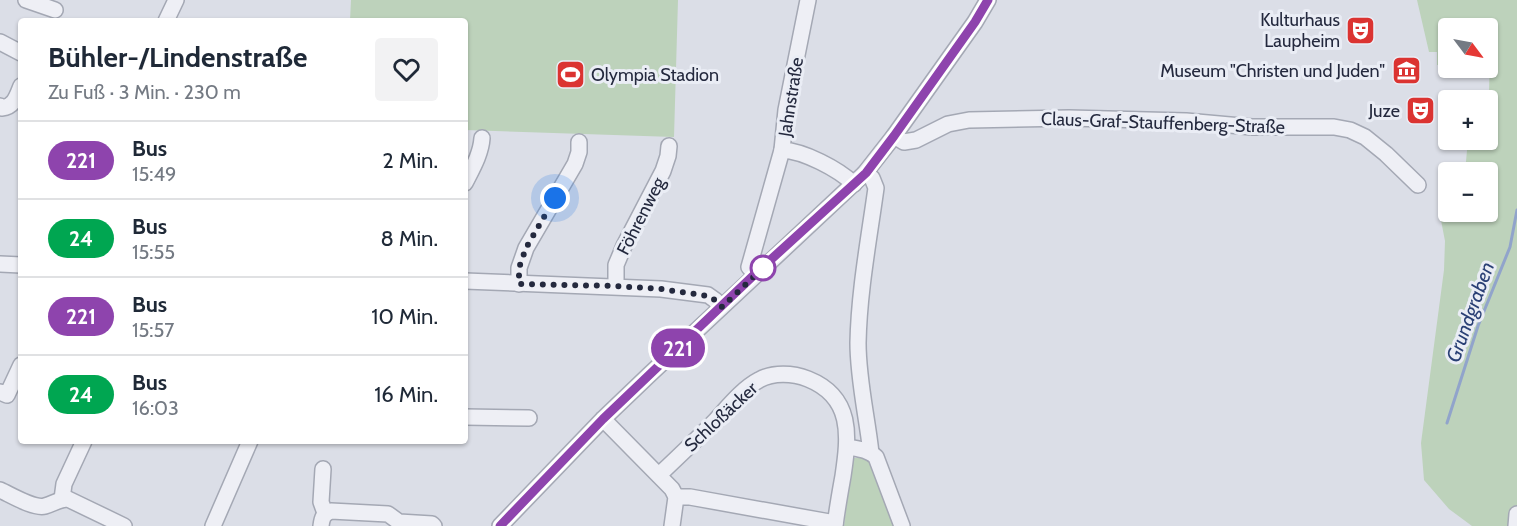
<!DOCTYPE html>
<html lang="de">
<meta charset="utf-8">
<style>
:root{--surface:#fff;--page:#f2f2f3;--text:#1f2937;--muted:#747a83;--line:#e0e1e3}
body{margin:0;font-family:Cabin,sans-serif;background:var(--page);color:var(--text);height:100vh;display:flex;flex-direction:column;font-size:22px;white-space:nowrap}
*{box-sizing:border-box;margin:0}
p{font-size:20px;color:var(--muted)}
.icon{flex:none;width:33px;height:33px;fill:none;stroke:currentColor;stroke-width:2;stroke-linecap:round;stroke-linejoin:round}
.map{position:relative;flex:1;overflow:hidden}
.panel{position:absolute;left:18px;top:18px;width:450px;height:426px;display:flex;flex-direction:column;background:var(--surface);border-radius:6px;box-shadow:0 2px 4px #0004}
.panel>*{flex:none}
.badge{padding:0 12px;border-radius:20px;font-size:21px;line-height:39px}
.needle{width:39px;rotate:122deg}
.tools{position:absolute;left:1438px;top:18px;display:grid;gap:12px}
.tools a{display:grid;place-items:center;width:60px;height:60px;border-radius:6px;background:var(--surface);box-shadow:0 2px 4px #0004;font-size:30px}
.you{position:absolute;width:30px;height:30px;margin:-15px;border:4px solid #fff;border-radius:50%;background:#1a73e8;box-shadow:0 0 0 9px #1a73e833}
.map>.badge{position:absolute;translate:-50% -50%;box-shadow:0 0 0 3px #fff}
.round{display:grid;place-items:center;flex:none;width:63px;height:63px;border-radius:6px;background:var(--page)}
.head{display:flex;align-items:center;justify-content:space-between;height:102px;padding:0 30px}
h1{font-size:28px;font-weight:800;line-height:45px}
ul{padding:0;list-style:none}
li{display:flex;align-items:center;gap:18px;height:78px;padding:0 30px;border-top:2px solid var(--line)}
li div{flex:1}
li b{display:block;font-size:22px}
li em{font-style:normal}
li .badge{min-width:66px;font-weight:700;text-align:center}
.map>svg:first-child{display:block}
.green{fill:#bdd2bb}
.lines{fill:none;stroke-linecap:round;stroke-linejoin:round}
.stream{stroke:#91a4cb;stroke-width:3}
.minor-casing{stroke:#a4a8b4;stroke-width:18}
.minor{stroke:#eeeff5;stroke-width:15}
.line-casing{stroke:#fff;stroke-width:14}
.line{stroke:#8e44ad;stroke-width:9}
.walk{stroke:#24293e;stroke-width:6;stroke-dasharray:0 10.8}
.stop-dot{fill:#fff;stroke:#8e44ad;stroke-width:3}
.labels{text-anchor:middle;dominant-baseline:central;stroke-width:6;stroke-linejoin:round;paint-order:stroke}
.poi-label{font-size:18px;fill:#24293e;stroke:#eaedf5;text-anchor:end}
.street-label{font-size:18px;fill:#24293e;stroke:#eaedf5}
.water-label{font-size:20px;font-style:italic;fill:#2a4075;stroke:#eaedf5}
</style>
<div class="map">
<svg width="1517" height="526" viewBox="0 0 1517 526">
<rect width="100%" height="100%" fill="#dbdee7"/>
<!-- green -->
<g class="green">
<path d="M 351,0 L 678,0 L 674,137 L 465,130 L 465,21 L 350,21 Z"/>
<path d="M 1417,0 L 1517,0 L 1517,526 L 1472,526 L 1449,509 L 1424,480 L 1421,443 L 1444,270 L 1445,241 L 1439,210 L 1449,206 L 1449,212 L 1488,212 L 1488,172 L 1465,172 L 1468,140 L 1488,140 L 1488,100 L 1477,100 L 1478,94 L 1489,93 L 1490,48 L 1488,48 L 1488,28 L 1449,28 L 1449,66 L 1437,65 L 1437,52 L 1429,52 Z"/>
<path d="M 852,458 L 861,458 L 870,462 L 896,526 L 844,526 Z"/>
</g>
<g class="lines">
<!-- stream -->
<path class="stream" d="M 1447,423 L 1478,326 L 1510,247 L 1517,210"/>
<defs>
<g id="minor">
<path d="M 26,0 L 55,10"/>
<path d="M 808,0 L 786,110 L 782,150 C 804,151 838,169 854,184"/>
<path d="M 166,21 L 176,0"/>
<path d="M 0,42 L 21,53"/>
<path d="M 0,106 L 2,108 C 14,107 17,96 21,86"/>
<path d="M 894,136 L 904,142 L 916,140 L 948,124 L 969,120 L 1069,118 L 1186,121 L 1252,127 L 1334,127 L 1350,130 L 1365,137 L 1386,154 L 1418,185"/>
<path d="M 865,173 L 872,178 L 876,188 C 869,239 859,291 858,343 C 858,380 867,416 871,453"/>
<path d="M 465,183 C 472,169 481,154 482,138"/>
<path d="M 0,264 L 21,265"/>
<path d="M 755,274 L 749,267 L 782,150"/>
<path d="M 465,281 L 661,289 L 708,295 L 715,300 L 721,307"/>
<path d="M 519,284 L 519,268 L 526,248 L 575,164 L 579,152 L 579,142"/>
<path d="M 616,286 L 616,265 L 624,246 L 663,171 L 668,156 L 669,146"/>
<path d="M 0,392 L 7,395 L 21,365"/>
<path d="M 465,417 L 529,418"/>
<path d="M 603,419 L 672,489 L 676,497 L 672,526"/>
<path d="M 847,447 C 858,449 867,449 876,457 L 902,526"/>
<path d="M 323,469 L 321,502 L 325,513"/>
<path d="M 659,475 C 678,457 697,439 715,421 C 728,407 742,389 759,380 C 773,372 793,373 808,379 C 853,397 849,436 843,476 C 840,493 837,509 835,526"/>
<path d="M 0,490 C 11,495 34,509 45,506 C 53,504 59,499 68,499 L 124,526"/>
<path d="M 676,497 L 690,497 L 835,523"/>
<path d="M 62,499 L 64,484 L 84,441"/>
<path d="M 213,526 L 250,441"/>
<path d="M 321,526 C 322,518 323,514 331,511 L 388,514 L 399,522 L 432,524 L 434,526"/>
<path d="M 500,526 L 603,419 L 649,375 L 865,173 L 894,136 L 975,22 L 988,0"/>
<path d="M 1516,526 L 1517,514"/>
</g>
</defs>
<!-- minor casing -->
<use href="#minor" class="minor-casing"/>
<!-- minor -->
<use href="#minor" class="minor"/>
</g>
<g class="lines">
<defs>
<path id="line" d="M 500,526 L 603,419 L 755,274 L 866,173 L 894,136 L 975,22 L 988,0"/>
</defs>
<!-- line casing -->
<use href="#line" class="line-casing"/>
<!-- line -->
<use href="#line" class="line"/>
<!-- walk -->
<path class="walk" d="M 555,198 L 526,248 L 519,268 L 519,284 L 616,286 L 661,289 L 708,296 L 715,300 L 722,307 L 763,268"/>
</g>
<!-- icons -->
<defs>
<symbol id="theatre-square" viewBox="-11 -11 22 22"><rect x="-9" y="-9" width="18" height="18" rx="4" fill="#db3331" stroke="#eaedf5"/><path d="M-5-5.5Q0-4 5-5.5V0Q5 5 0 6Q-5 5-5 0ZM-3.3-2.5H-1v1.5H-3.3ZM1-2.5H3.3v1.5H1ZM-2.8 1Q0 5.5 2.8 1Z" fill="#fff"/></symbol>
<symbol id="museum-square" viewBox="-11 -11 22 22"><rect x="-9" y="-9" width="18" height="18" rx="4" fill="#db3331" stroke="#eaedf5"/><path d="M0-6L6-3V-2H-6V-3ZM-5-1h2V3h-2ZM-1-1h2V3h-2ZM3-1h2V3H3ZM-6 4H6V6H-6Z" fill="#fff"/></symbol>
<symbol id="stadium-square" viewBox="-11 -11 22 22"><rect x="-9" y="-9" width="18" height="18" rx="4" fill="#db3331" stroke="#eaedf5"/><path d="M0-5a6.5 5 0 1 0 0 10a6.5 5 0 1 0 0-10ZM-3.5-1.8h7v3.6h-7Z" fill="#fff"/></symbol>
</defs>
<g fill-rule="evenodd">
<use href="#theatre-square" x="1344" y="14" width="33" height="33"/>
<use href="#museum-square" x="1390" y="54" width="33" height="33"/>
<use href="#stadium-square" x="554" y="58" width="33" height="33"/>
<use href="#theatre-square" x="1404" y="94" width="33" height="33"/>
</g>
<!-- markers -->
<circle class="stop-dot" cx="763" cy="268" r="12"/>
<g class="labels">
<!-- poi labels -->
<g class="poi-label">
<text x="1340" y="20">Kulturhaus<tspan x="1340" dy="21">Laupheim</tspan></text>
<text x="1385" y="71">Museum "Christen und Juden"</text>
<text x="591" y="75" text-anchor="start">Olympia Stadion</text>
<text x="1400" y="111">Juze</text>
</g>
<!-- street labels -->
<g class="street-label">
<text transform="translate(791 97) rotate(-81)">Jahnstraße</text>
<text transform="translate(1163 123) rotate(2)">Claus-Graf-Stauffenberg-Straße</text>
<text transform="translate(641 216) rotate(-63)">Föhrenweg</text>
<text transform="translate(721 417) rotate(-43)">Schloßäcker</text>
</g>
<!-- water labels -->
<g class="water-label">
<text transform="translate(1470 312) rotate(-70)">Grundgraben</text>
</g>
</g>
</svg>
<div class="tools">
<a><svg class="needle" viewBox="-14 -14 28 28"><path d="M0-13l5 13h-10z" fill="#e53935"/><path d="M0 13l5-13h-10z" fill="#747a83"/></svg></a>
<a>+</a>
<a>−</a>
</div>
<div class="you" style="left:555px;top:198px"></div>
<b class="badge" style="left:678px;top:348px;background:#8e44ad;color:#fff">221</b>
<section class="panel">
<div class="head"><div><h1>Bühler-/Lindenstraße</h1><p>Zu Fuß · 3 Min. · 230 m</p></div><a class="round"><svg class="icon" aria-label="heart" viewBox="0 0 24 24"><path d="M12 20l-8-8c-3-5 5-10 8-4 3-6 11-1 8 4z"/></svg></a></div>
<ul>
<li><span class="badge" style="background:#8e44ad;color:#fff">221</span><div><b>Bus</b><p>15:49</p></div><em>2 Min.</em></li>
<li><span class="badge" style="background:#00a651;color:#fff">24</span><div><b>Bus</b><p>15:55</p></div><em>8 Min.</em></li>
<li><span class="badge" style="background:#8e44ad;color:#fff">221</span><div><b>Bus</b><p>15:57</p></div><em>10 Min.</em></li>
<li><span class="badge" style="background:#00a651;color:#fff">24</span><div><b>Bus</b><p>16:03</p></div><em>16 Min.</em></li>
</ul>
</section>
</div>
